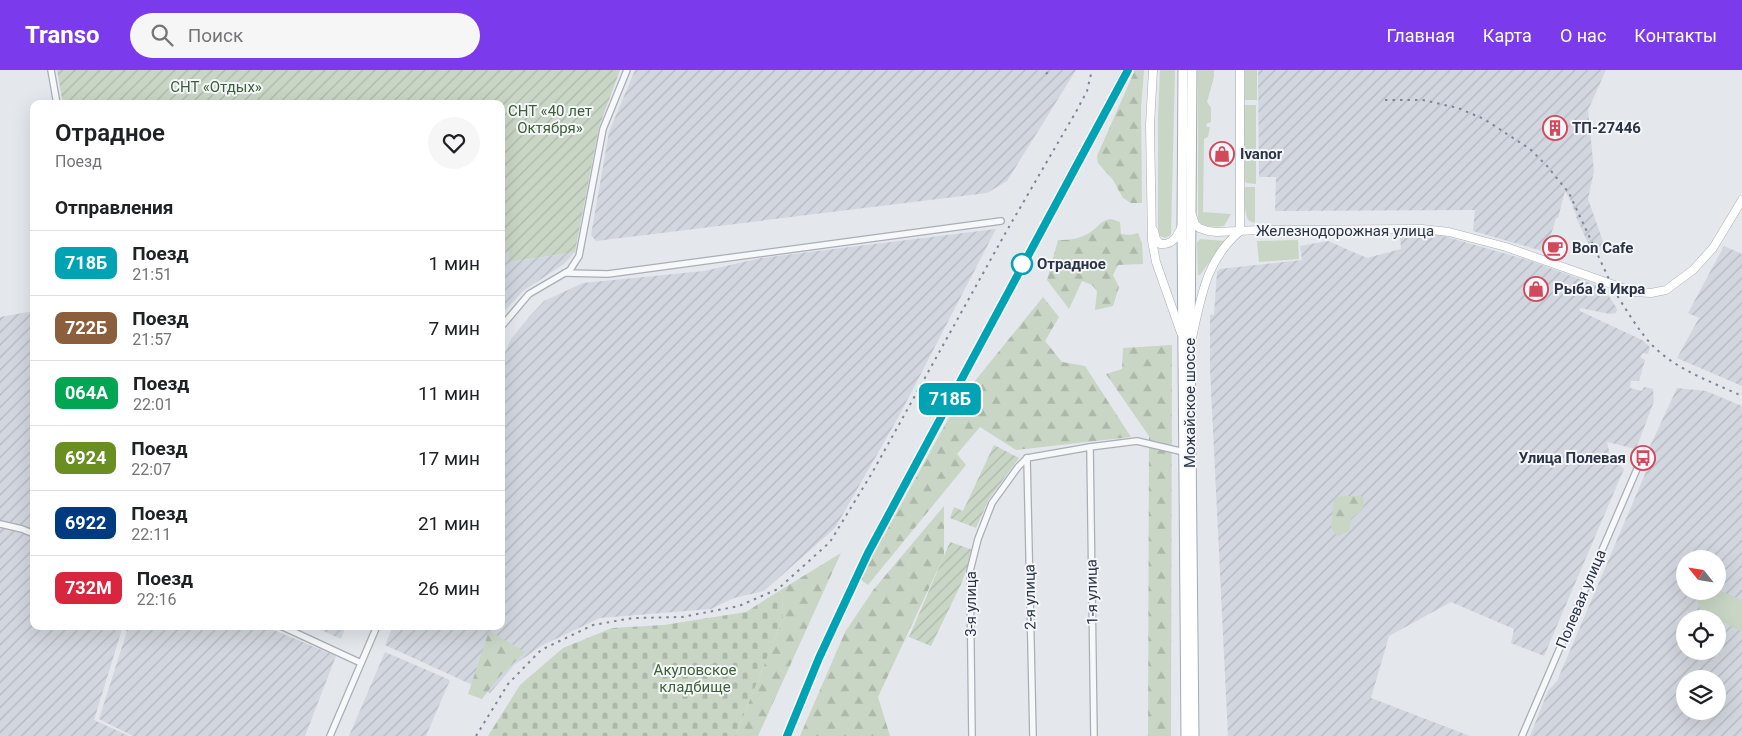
<!DOCTYPE html>
<html lang="ru">
<meta charset="utf-8">
<style>
:root{--surface:#fff;--page:#f6f6f6;--text:#202124;--muted:#757577;--line:#e0e0e0;--accent:#7c3aed}
body{margin:0;font-family:Roboto,sans-serif;background:var(--page);color:var(--text);height:100vh;display:flex;flex-direction:column;font-size:19px;white-space:nowrap}
*{box-sizing:border-box;margin:0}
p{font-size:16px;color:var(--muted)}
.icon{flex:none;width:28px;height:28px;fill:none;stroke:currentColor;stroke-width:2;stroke-linecap:round;stroke-linejoin:round}
.map{position:relative;flex:1;overflow:hidden}
.drawer{position:absolute;left:30px;top:30px;width:475px;height:530px;display:flex;flex-direction:column;background:var(--surface);border-radius:10px;box-shadow:0 5px 20px #0002}
.drawer>*{flex:none}
.badge{padding:0 10px;border-radius:8px;font-size:18px;line-height:32px}
.needle{width:32px;rotate:300deg}
.fabs{position:absolute;left:1676px;top:480px;display:grid;gap:10px}
.fabs a{display:grid;place-items:center;width:50px;height:50px;border-radius:50%;background:var(--surface);box-shadow:0 5px 20px #0002;font-size:25px}
.map>.badge{position:absolute;translate:-50% -50%;box-shadow:0 0 0 2px #fff}
h2{padding:0 25px;font-size:19px;line-height:45px}
.round{display:grid;place-items:center;flex:none;width:52px;height:52px;border-radius:26px;background:var(--page)}
.headline{display:flex;align-items:center;justify-content:space-between;height:85px;padding:0 25px}
h1{font-size:24px;font-weight:600;line-height:38px}
ul{padding:0;list-style:none}
li{display:flex;align-items:center;gap:15px;height:65px;padding:0 25px;border-top:1px solid var(--line)}
li div{flex:1}
li b{display:block;font-size:19px}
li em{font-style:normal}
li .badge{min-width:55px;font-weight:700;text-align:center}
header{display:flex;align-items:center;gap:30px;box-sizing:border-box;height:70px;padding:0 25px;background:var(--accent);color:#fff}
header strong{font-size:24px}
nav{display:flex;gap:28px;margin-inline-start:auto;font-size:18px}
.search{width:350px;height:45px;background:var(--page);display:flex;align-items:center;gap:12px;box-sizing:border-box;padding:0 18px;border-radius:28px;color:var(--muted);font-size:19px}
.map>svg:first-child{display:block}
.industrial{fill:url(#industrial-furrows);fill-rule:evenodd}
.grass{fill:#c9d6c5}
.forest{fill:url(#forest-firs)}
.cemetery{fill:url(#cemetery-stones)}
.garden{fill:url(#garden-furrows)}
.lines{fill:none;stroke-linecap:round;stroke-linejoin:round}
.street-casing{stroke:#a9aeb7;stroke-width:8}
.secondary-casing{stroke:#a9aeb7;stroke-width:9}
.primary-casing{stroke:#a3abb8;stroke-width:11}
.street{stroke:#f7f8fa;stroke-width:5.5}
.secondary{stroke:#fff;stroke-width:8}
.primary{stroke:#fff;stroke-width:9}
.rail{stroke:#7d8696;stroke-width:2;stroke-dasharray:2.5 5;stroke-linecap:butt}
.line-casing{stroke:#fff;stroke-width:11}
.line{stroke:#00a3b4;stroke-width:8}
.stop-dot{fill:#fff;stroke:#00a3b4;stroke-width:2.5}
.labels{text-anchor:middle;dominant-baseline:central;stroke-width:4;stroke-linejoin:round;paint-order:stroke}
.park-label{font-size:15px;fill:#3f6138;stroke:#f4f6f9}
.poi-label{font-size:15px;font-weight:bold;fill:#2b3445;stroke:#f4f6f9;text-anchor:start}
.street-label{font-size:15px;fill:#2b3445;stroke:#f4f6f9}
.stop-label{font-size:15px;font-weight:bold;fill:#2b3445;stroke:#f4f6f9;text-anchor:start}
</style>
<header>
<strong>Transo</strong>
<div class="search"><svg class="icon" aria-label="search" viewBox="0 0 24 24"><circle cx="10" cy="10" r="6"/><path d="M15 15l6 6"/></svg>Поиск</div>
<nav><a>Главная</a><a>Карта</a><a>О нас</a><a>Контакты</a></nav>
</header>
<div class="map">
<svg width="1742" height="666" viewBox="0 0 1742 666">
<defs>
<pattern id="industrial-furrows" width="10" height="10" patternUnits="userSpaceOnUse" patternTransform="scale(1.25)"><rect width="10" height="10" fill="#d2d6de"/><path d="M-1 1l2-2M0 10L10 0M9 11l2-2" fill="none" stroke="#b4b8c0"/></pattern>
<pattern id="forest-firs" width="22" height="20" patternUnits="userSpaceOnUse" patternTransform="scale(1.25)"><rect width="22" height="20" fill="#c9d6c5"/><path d="M5 1l3.5 6h-7zM16 11l3.5 6h-7z" fill="#adb8ab"/></pattern>
<pattern id="cemetery-stones" width="16" height="16" patternUnits="userSpaceOnUse" patternTransform="scale(1.25)"><rect width="16" height="16" fill="#c9d6c5"/><path d="M2 7V4a2 2 0 0 1 4 0v3zM10 15v-3a2 2 0 0 1 4 0v3z" fill="#adb8ab"/></pattern>
<pattern id="garden-furrows" width="10" height="10" patternUnits="userSpaceOnUse" patternTransform="scale(1.25)"><rect width="10" height="10" fill="#c9d6c5"/><path d="M-1 1l2-2M0 10L10 0M9 11l2-2" fill="none" stroke="#adb8ab"/></pattern>
</defs>
<rect width="100%" height="100%" fill="#e4e7ec"/>
<!-- industrial -->
<g class="industrial">
<path d="M 635,0 L 1076,0 L 1007,111 L 987,123 L 596,171 L 591,165 L 609,62 Z"/>
<path d="M 1258,0 L 1606,0 L 1588,40 L 1594,101 L 1588,129 L 1605,177 L 1593,184 L 1576,147 L 1577,146 L 1572,136 L 1573,135 L 1565,121 L 1558,148 L 1556,148 L 1546,182 L 1473,161 L 1475,140 L 1275,141 L 1276,107 L 1259,107 Z"/>
<path d="M 996,159 L 899,346 L 835,458 L 764,521 L 734,528 L 711,539 L 600,548 L 541,576 L 514,595 L 490,623 L 385,575 L 393,556 L 501,556 L 501,292 L 511,269 L 529,247 L 544,231 L 583,213 L 704,201 L 761,188 Z"/>
<path d="M 1400,164 L 1440,165 L 1531,191 L 1604,218 L 1617,239 L 1616,243 L 1610,244 L 1580,238 L 1580,241 L 1642,270 L 1650,277 L 1648,284 L 1643,283 L 1640,287 L 1645,290 L 1639,311 L 1631,311 L 1630,318 L 1642,321 L 1644,317 L 1653,319 L 1654,331 L 1636,379 L 1607,372 L 1610,386 L 1624,399 L 1544,586 L 1511,573 L 1514,559 L 1451,532 L 1389,566 L 1371,628 L 1470,666 L 1228,666 L 1210,299 L 1210,245 L 1214,244 L 1217,202 L 1220,199 L 1302,190 L 1300,176 L 1328,171 L 1367,188 L 1401,179 Z"/>
<path d="M 1724,176 L 1742,184 L 1742,316 L 1677,288 L 1699,248 L 1688,243 Z"/>
<path d="M 508,181 L 511,192 L 575,182 L 564,194 L 523,221 L 501,245 L 501,182 Z"/>
<path d="M 34,241 L 34,556 L 264,556 L 336,586 L 305,666 L 133,666 L 99,649 L 127,561 L 122,559 L 94,650 L 129,666 L 0,666 L 0,247 Z"/>
<path d="M 1677,318 L 1706,321 L 1742,336 L 1742,666 L 1530,666 L 1548,621 L 1557,611 L 1648,397 L 1646,385 ZM 1685,489 L 1718,489 L 1718,521 L 1685,521 ZM 1685,549 L 1718,549 L 1718,581 L 1685,581 ZM 1685,609 L 1718,609 L 1718,641 L 1685,641 Z"/>
<path d="M 312,556 L 346,556 L 341,569 Z"/>
<path d="M 385,582 L 450,610 L 426,666 L 349,666 Z"/>
</g>
<!-- grass -->
<g class="grass">
<path d="M 1160,0 L 1175,0 L 1171,165 L 1165,168 L 1160,166 L 1158,161 L 1158,48 Z"/>
<path d="M 1198,0 L 1214,0 L 1214,7 L 1207,32 L 1211,38 L 1211,52 L 1206,54 L 1207,57 L 1210,57 L 1208,67 L 1204,69 L 1203,142 L 1231,144 L 1224,156 C 1215,157 1204,158 1198,150 Z"/>
<rect x="1245" y="0" width="12" height="30"/>
<path d="M 1244,35 L 1256,35 L 1256,114 L 1246,113 L 1245,111 Z"/>
<path d="M 1245,117 L 1255,117 L 1255,151 L 1254,153 L 1248,150 C 1244,139 1244,129 1245,117 Z"/>
<path d="M 1200,169 L 1225,171 L 1200,205 L 1198,205 L 1197,173 Z"/>
<path d="M 1298,170 L 1299,189 L 1259,192 L 1257,171 Z"/>
<path d="M 1718,520 L 1742,530 L 1742,562 L 1701,541 L 1694,521 Z"/>
</g>
<!-- forest -->
<g class="forest">
<path d="M 1135,0 L 1144,0 L 1141,38 L 1142,133 L 1131,133 L 1123,128 L 1113,110 L 1098,93 L 1097,86 Z"/>
<path d="M 1111,149 L 1120,152 L 1121,164 L 1130,165 L 1138,163 L 1142,173 L 1143,194 L 1118,195 L 1113,205 L 1119,217 L 1113,236 L 1095,240 L 1097,221 L 1092,215 L 1082,211 L 1069,239 L 1047,210 L 1058,170 C 1071,170 1081,169 1092,161 C 1100,155 1100,151 1111,149 Z"/>
<path d="M 1043,227 L 1059,247 L 1045,271 L 1062,292 L 1085,296 L 1131,367 L 1016,380 L 980,357 L 957,384 L 966,395 L 868,515 L 860,509 L 957,333 Z"/>
<path d="M 1172,275 L 1171,666 L 1148,666 L 1149,366 L 1106,304 L 1122,299 L 1123,278 Z"/>
<path d="M 1340,426 L 1361,426 L 1364,429 L 1363,438 L 1351,449 L 1349,461 L 1337,466 L 1331,458 L 1334,429 Z"/>
<path d="M 944,436 L 944,486 L 878,627 L 890,666 L 800,666 L 845,562 L 874,519 Z"/>
<path d="M 841,483 L 758,666 L 735,666 L 783,549 L 782,523 L 779,521 Z"/>
<path d="M 489,561 L 525,582 L 499,607 L 482,629 L 468,624 Z"/>
</g>
<!-- cemetery -->
<path class="cemetery" d="M 779,521 L 782,523 L 783,549 L 735,666 L 488,666 L 520,615 L 563,578 L 612,558 L 664,555 L 746,542 Z"/>
<!-- garden -->
<g class="garden">
<path d="M 57,0 L 620,0 L 599,57 L 575,182 L 510,192 L 508,181 L 501,182 L 501,34 L 63,34 Z"/>
<path d="M 994,375 L 1019,388 L 989,429 L 976,458 L 950,448 L 954,437 L 963,441 Z"/>
<path d="M 950,472 L 973,480 L 962,512 L 931,576 L 909,567 Z"/>
</g>
<g class="lines">
<defs>
<g id="street">
<path d="M 51,0 L 57,34"/>
<path d="M 565,203 L 608,204 L 1001,151"/>
<path d="M 501,257 L 529,224 L 570,200 L 579,186 L 603,59 L 627,0"/>
<path d="M 1090,377 L 1094,666"/>
<path d="M 1027,388 L 1033,666"/>
<path d="M 1027,388 L 1090,377 L 1137,371 L 1184,382"/>
<path d="M 0,454 L 22,459 L 34,464"/>
<path d="M 281,556 L 361,593"/>
<path d="M 330,666 L 377,556"/>
<path d="M 972,666 L 970,501 L 978,469 L 992,433 L 1018,397 L 1027,388"/>
<path d="M 1522,666 L 1640,392"/>
</g>
<g id="secondary">
<path d="M 1153,0 L 1150,55 L 1152,171 L 1156,192 L 1181,263"/>
<path d="M 1192,145 L 1195,154 L 1199,158 L 1208,161 L 1217,162 L 1259,160 L 1422,159 L 1449,162 L 1506,177 L 1634,222 L 1651,223 L 1666,220 L 1693,200 L 1713,178 L 1742,130"/>
<path d="M 1154,161 L 1156,169 L 1160,174 C 1173,175 1177,167 1182,156"/>
<path d="M 1192,268 C 1201,227 1206,190 1240,161 L 1240,0"/>
</g>
<g id="primary">
<path d="M 1183,0 L 1182,156 L 1186,666"/>
<path d="M 1192,0 L 1190,279 L 1194,666"/>
</g>
</defs>
<!-- street casing -->
<use href="#street" class="street-casing"/>
<!-- secondary casing -->
<use href="#secondary" class="secondary-casing"/>
<!-- primary casing -->
<use href="#primary" class="primary-casing"/>
<!-- street -->
<use href="#street" class="street"/>
<!-- secondary -->
<use href="#secondary" class="secondary"/>
<!-- primary -->
<use href="#primary" class="primary"/>
<!-- rail -->
<g class="rail">
<path d="M 1046,4 L 1050,0"/>
<path d="M 1385,30 L 1423,30 L 1458,38 L 1484,49 L 1530,79 L 1547,96 L 1569,123 L 1615,222 C 1625,238 1640,263 1653,276 C 1677,300 1712,312 1742,326"/>
<path d="M 476,666 L 508,614 L 541,580 L 593,555 L 633,548 L 682,547 L 739,536 L 778,519 L 830,472 L 872,403 L 1006,162 L 1077,40 L 1087,21 L 1092,0"/>
<path d="M 783,666 L 816,586 L 865,480 L 1123,0"/>
</g>
</g>
<g class="lines">
<defs>
<path id="line" d="M 787,666 L 819,588 L 868,483 L 1128,0"/>
</defs>
<!-- line casing -->
<use href="#line" class="line-casing"/>
<!-- line -->
<use href="#line" class="line"/>
</g>
<!-- icons -->
<defs>
<symbol id="building-ring" viewBox="-11 -11 22 22"><circle r="9.5" fill="#f4f6f9" stroke="#d1495b" stroke-width="1.5"/><path d="M-4-6H4V6H1V3H-1V6H-4ZM-2.5-4.3h1.7v1.8h-1.7ZM.8-4.3h1.7v1.8H.8ZM-2.5-1h1.7V.8h-1.7ZM.8-1h1.7V.8H.8Z" fill="#d1495b"/></symbol>
<symbol id="shop-ring" viewBox="-11 -11 22 22"><circle r="9.5" fill="#f4f6f9" stroke="#d1495b" stroke-width="1.5"/><path d="M-5-2.5h2.3a2.7 3.5 0 0 1 5.4 0H5L5.5 6h-11ZM-1.5-2.5h3a1.5 2.3 0 0 0-3 0Z" fill="#d1495b"/></symbol>
<symbol id="cafe-ring" viewBox="-11 -11 22 22"><circle r="9.5" fill="#f4f6f9" stroke="#d1495b" stroke-width="1.5"/><path d="M-5.5-4.5H6V0H3Q3 3.5 0 3.5H-2.5Q-5.5 3.5-5.5 0ZM3-3.2v2h1.7v-2ZM-6 4.5H4V6H-6Z" fill="#d1495b"/></symbol>
<symbol id="bus-ring" viewBox="-11 -11 22 22"><circle r="9.5" fill="#f4f6f9" stroke="#d1495b" stroke-width="1.5"/><path d="M-5-6H5V4H4V6H2V4H-2V6H-4V4H-5ZM-3.5-4V0h7V-4ZM-3.5 1.2v1.5H-2V1.2ZM2 1.2v1.5H3.5V1.2Z" fill="#d1495b"/></symbol>
</defs>
<g fill-rule="evenodd">
<use href="#building-ring" x="1541" y="44" width="28" height="28"/>
<use href="#shop-ring" x="1208" y="70" width="28" height="28"/>
<use href="#cafe-ring" x="1541" y="164" width="28" height="28"/>
<use href="#shop-ring" x="1522" y="205" width="28" height="28"/>
<use href="#bus-ring" x="1629" y="374" width="28" height="28"/>
</g>
<!-- markers -->
<circle class="stop-dot" cx="1022" cy="194" r="10"/>
<g class="labels">
<!-- park labels -->
<g class="park-label">
<text x="216" y="17">СНТ «Отдых»</text>
<text x="550" y="41">СНТ «40 лет<tspan x="550" dy="17">Октября»</tspan></text>
<text x="695" y="600">Акуловское<tspan x="695" dy="17">кладбище</tspan></text>
</g>
<!-- poi labels -->
<g class="poi-label">
<text x="1572" y="58">ТП-27446</text>
<text x="1240" y="84">Ivanor</text>
<text x="1572" y="178">Bon Cafe</text>
<text x="1554" y="219">Рыба &amp; Икра</text>
<text x="1626" y="388" text-anchor="end">Улица Полевая</text>
</g>
<!-- street labels -->
<g class="street-label">
<text x="1345" y="161">Железнодорожная улица</text>
<text transform="translate(1190 333) rotate(-90)">Можайское шоссе</text>
<text transform="translate(1092 522) rotate(-91)">1-я улица</text>
<text transform="translate(1030 527) rotate(-91)">2-я улица</text>
<text transform="translate(1581 529) rotate(-67)">Полевая улица</text>
<text transform="translate(971 534) rotate(-90)">3-я улица</text>
</g>
<!-- stop labels -->
<g class="stop-label">
<text x="1037" y="194">Отрадное</text>
</g>
</g>
</svg>
<div class="fabs">
<a><svg class="needle" viewBox="-14 -14 28 28"><path d="M0-13l5 13h-10z" fill="#e53935"/><path d="M0 13l5-13h-10z" fill="#757577"/></svg></a>
<a><svg class="icon" aria-label="locate" viewBox="0 0 24 24"><circle cx="12" cy="12" r="6"/><path d="M12 2v4M12 18v4M2 12h4M18 12h4"/></svg></a>
<a><svg class="icon" aria-label="layers" viewBox="0 0 24 24"><path d="M12 4l9 5-9 5-9-5zM3 14l9 5 9-5"/></svg></a>
</div>
<b class="badge" style="left:950px;top:329px;background:#00a3b4;color:#fff">718Б</b>
<section class="drawer">
<div class="headline"><div><h1>Отрадное</h1><p>Поезд</p></div><a class="round"><svg class="icon" aria-label="heart" viewBox="0 0 24 24"><path d="M12 20l-8-8c-3-5 5-10 8-4 3-6 11-1 8 4z"/></svg></a></div>
<h2>Отправления</h2>
<ul>
<li><span class="badge" style="background:#00a3b4;color:#fff">718Б</span><div><b>Поезд</b><p>21:51</p></div><em>1 мин</em></li>
<li><span class="badge" style="background:#8b5e3c;color:#fff">722Б</span><div><b>Поезд</b><p>21:57</p></div><em>7 мин</em></li>
<li><span class="badge" style="background:#00a651;color:#fff">064А</span><div><b>Поезд</b><p>22:01</p></div><em>11 мин</em></li>
<li><span class="badge" style="background:#6b8e23;color:#fff">6924</span><div><b>Поезд</b><p>22:07</p></div><em>17 мин</em></li>
<li><span class="badge" style="background:#003b80;color:#fff">6922</span><div><b>Поезд</b><p>22:11</p></div><em>21 мин</em></li>
<li><span class="badge" style="background:#d7263d;color:#fff">732М</span><div><b>Поезд</b><p>22:16</p></div><em>26 мин</em></li>
</ul>
</section>
</div>
